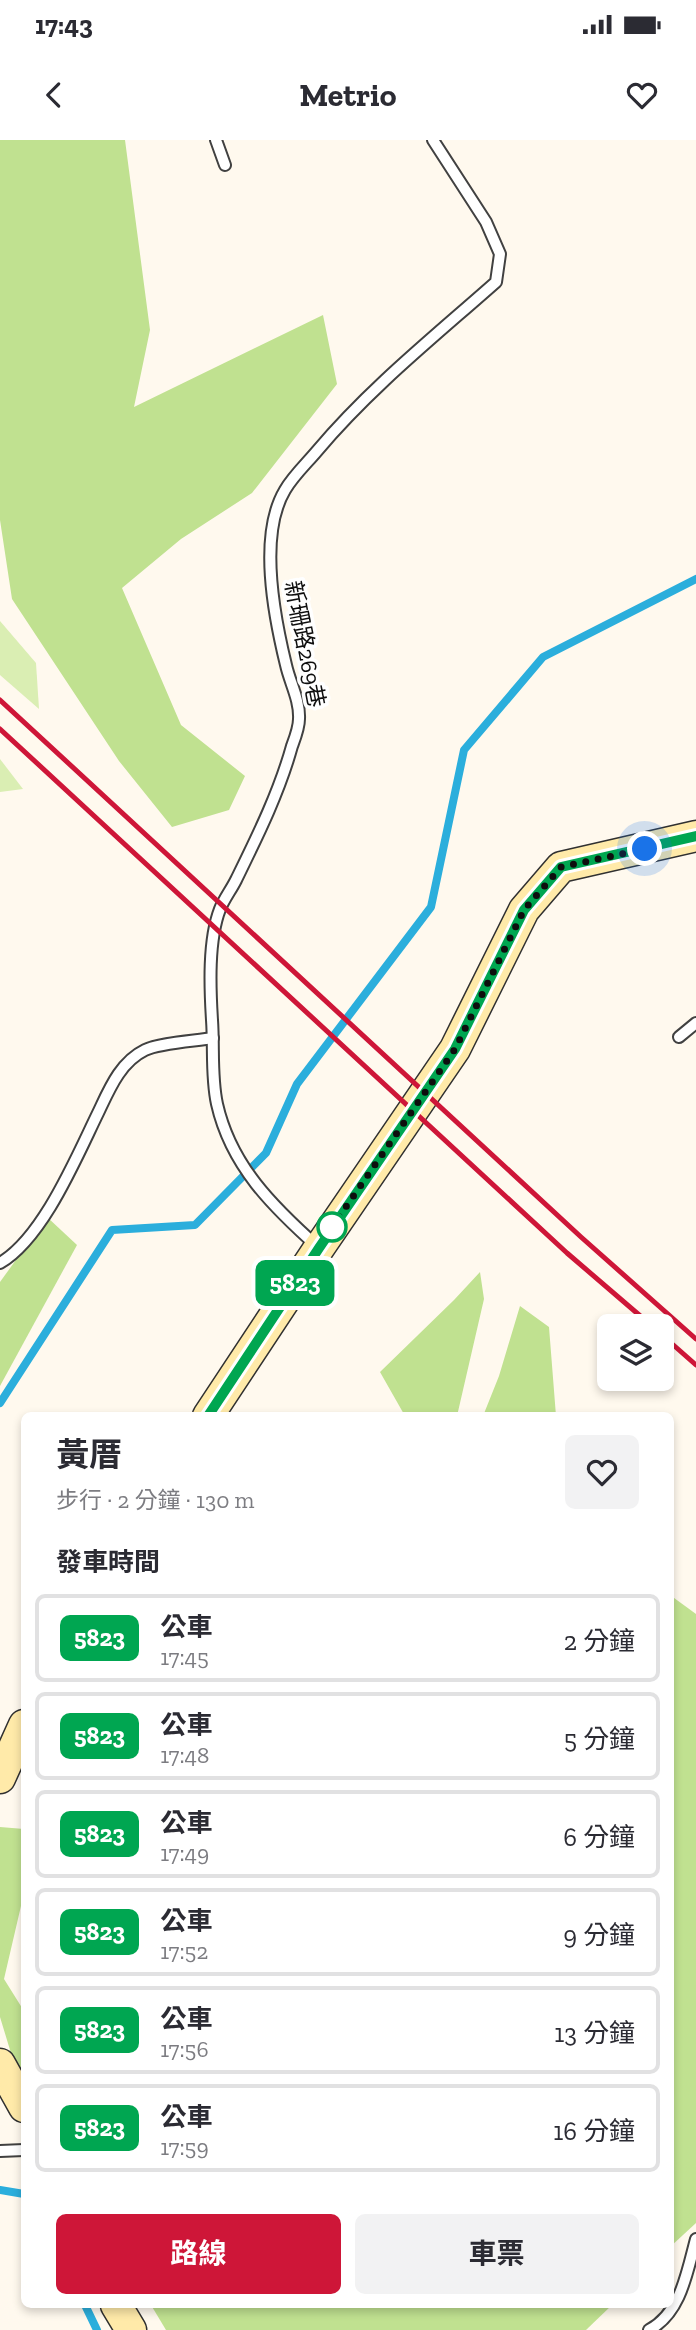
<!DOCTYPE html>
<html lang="zh-TW">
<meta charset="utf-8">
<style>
:root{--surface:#fff;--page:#f2f2f3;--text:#2b2b33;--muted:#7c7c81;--line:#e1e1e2;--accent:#ce1638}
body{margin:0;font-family:"Zilla Slab","Noto Sans TC",serif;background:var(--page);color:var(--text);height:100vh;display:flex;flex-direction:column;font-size:26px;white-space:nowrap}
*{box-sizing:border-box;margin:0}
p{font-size:23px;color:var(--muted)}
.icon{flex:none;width:38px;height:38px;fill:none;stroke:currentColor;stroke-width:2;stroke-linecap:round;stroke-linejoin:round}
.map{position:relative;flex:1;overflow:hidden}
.panel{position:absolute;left:21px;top:1272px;width:653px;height:896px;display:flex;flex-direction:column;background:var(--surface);border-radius:10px;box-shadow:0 4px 10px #0003}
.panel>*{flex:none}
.badge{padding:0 14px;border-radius:10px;font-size:24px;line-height:46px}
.tools{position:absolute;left:597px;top:1174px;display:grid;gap:14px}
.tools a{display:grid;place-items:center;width:77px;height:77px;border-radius:10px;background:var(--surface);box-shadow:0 4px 10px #0003;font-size:35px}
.you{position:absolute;width:35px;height:35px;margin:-18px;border:5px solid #fff;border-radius:50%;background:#1a73e8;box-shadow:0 0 0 10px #1a73e833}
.map>.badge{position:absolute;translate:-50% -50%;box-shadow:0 0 0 4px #fff}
h2{padding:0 35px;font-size:26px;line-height:63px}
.round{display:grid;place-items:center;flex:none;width:74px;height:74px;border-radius:10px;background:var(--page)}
.summary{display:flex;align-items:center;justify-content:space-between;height:119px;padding:0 35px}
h1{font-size:33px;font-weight:700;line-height:52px}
.cta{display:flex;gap:14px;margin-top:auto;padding:14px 35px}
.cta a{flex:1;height:80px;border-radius:10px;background:var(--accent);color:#fff;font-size:28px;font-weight:700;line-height:80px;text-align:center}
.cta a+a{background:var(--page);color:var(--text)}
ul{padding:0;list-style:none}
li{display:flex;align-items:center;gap:21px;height:88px;margin:0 14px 10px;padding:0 21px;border:4px solid var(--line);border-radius:10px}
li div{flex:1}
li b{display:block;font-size:26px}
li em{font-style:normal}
li .badge{min-width:77px;font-weight:700;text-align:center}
.status{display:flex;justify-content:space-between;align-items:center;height:49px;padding:0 35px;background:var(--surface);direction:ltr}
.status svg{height:19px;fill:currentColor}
header{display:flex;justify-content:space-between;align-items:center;height:91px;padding:0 35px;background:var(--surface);font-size:32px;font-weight:700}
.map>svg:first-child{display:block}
.green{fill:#daeeb3}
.forest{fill:#c0e190}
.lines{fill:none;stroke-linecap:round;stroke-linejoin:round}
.stream{stroke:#2baedc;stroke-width:8}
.lane-casing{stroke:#414141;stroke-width:14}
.secondary-casing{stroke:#303030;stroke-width:33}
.lane{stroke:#fff;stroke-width:10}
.secondary{stroke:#ffeaa9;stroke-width:30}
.rail{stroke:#ce1638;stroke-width:5}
.line-casing{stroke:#fff;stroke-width:16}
.line{stroke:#00a651;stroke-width:10}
.walk{stroke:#0e0e0e;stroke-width:7;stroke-dasharray:0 12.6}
.stop-dot{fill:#fff;stroke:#00a651;stroke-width:3.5}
.labels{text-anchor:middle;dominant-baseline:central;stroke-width:7;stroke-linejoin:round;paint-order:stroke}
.street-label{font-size:23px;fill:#0e0e0e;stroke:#fff}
</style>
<div class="status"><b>17:43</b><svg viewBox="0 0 49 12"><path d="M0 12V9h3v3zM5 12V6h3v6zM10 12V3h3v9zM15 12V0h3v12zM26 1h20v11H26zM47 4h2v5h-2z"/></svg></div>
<header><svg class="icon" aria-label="back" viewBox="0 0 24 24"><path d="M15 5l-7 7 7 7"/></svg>Metrio<svg class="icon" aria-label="heart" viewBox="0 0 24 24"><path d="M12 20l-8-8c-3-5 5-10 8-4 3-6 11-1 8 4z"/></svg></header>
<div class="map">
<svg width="696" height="2190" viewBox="0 0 696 2190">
<rect width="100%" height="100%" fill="#fff9ee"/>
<!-- green -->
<g class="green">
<path d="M 0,481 L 36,523 L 39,569 L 0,535 Z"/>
<path d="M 0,619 L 23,649 L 0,652 Z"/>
</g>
<!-- forest -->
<g class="forest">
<path d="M 0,0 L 125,0 L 150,190 L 134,267 L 323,175 L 337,244 L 252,353 L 181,399 L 122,448 L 181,585 L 245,636 L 229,670 L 172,687 L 119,621 L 12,459 L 0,380 Z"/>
<path d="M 47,1077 L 77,1105 L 0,1246 L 0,1142 Z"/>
<path d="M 480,1132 L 484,1159 L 457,1276 L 405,1276 L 380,1232 L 454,1160 Z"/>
<path d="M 520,1166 L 549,1187 L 556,1276 L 483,1276 L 499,1236 Z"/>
<path d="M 670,1455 L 696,1474 L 696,2083 L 670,2107 Z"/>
<path d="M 0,1687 L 24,1689 L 24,1753 L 4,1839 L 24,1871 L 24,1956 L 0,1877 Z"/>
<path d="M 151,2165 L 612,2165 L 586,2190 L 166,2190 Z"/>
</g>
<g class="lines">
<!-- stream -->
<g class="stream">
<path d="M 0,1263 L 112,1090 L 195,1085 L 266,1013 L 297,944 L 431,767 L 464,610 L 543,517 L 696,439"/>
<path d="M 0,2050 L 24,2054"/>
<path d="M 85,2165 L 97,2190"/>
</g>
<defs>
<g id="lane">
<path d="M 216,0 L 225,25"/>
<path d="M 679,897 L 696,883"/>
<path d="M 319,1108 C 273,1067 231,1026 217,964 C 211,937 214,908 212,880 C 210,848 208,800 220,769 C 224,759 231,750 236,740 C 257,697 279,653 292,606 C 295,598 299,588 299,579 C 300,560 290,543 286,525 C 274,476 258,395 285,350 C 293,336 307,323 317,311 C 370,248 435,196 496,142 L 500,114 L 486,82 L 433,0"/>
<path d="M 0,1123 C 43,1098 76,1018 98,973 C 109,950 120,922 145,910 C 159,903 195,901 213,898"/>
<path d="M 0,2011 L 24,2010"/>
<path d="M 649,2190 C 681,2173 687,2132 696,2099"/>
</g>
<g id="secondary">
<path d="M 208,1276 L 319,1108 L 455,909 L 524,770 L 561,727 L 696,696"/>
<path d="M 0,1638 L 24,1585"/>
<path d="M 0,1924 L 24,1967"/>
<path d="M 116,2165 L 131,2190"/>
</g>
</defs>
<!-- lane casing -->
<use href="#lane" class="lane-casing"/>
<!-- secondary casing -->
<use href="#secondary" class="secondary-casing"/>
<!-- lane -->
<use href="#lane" class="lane"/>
<!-- secondary -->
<use href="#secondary" class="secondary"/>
<!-- rail -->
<g class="rail">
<path d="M 0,560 L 581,1097 L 696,1199"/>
<path d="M 0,589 L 567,1113 L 652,1186"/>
<path d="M 662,1195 L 696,1225"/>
</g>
</g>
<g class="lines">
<defs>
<path id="line" d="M 208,1276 L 319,1108 L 455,909 L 524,770 L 561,727 L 696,696"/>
</defs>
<!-- line casing -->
<use href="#line" class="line-casing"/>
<!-- line -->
<use href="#line" class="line"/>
<!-- walk -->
<path class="walk" d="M 332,1087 L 455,909 L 524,770 L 561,727 L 645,709"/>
</g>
<!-- markers -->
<circle class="stop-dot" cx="332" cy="1087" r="14"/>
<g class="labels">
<!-- street labels -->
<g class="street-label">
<text transform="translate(305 504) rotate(79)">新珊路269巷</text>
</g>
</g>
</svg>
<div class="tools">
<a><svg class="icon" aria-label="layers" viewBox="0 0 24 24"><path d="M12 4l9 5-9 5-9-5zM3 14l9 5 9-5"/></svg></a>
</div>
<div class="you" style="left:645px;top:709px"></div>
<b class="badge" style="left:295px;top:1143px;background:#00a651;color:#fff">5823</b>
<section class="panel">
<div class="summary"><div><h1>黃厝</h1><p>步行 · 2 分鐘 · 130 m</p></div><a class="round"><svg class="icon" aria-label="heart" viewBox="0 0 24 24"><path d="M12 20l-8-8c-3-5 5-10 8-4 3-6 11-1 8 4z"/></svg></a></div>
<h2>發車時間</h2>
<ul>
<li><span class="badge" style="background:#00a651;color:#fff">5823</span><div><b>公車</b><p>17:45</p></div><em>2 分鐘</em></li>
<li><span class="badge" style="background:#00a651;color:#fff">5823</span><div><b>公車</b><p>17:48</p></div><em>5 分鐘</em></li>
<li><span class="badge" style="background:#00a651;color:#fff">5823</span><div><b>公車</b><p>17:49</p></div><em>6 分鐘</em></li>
<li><span class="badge" style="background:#00a651;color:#fff">5823</span><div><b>公車</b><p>17:52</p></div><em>9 分鐘</em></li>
<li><span class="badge" style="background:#00a651;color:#fff">5823</span><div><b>公車</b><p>17:56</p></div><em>13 分鐘</em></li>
<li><span class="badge" style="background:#00a651;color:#fff">5823</span><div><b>公車</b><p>17:59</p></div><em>16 分鐘</em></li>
</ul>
<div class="cta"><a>路線</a><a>車票</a></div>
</section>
</div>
